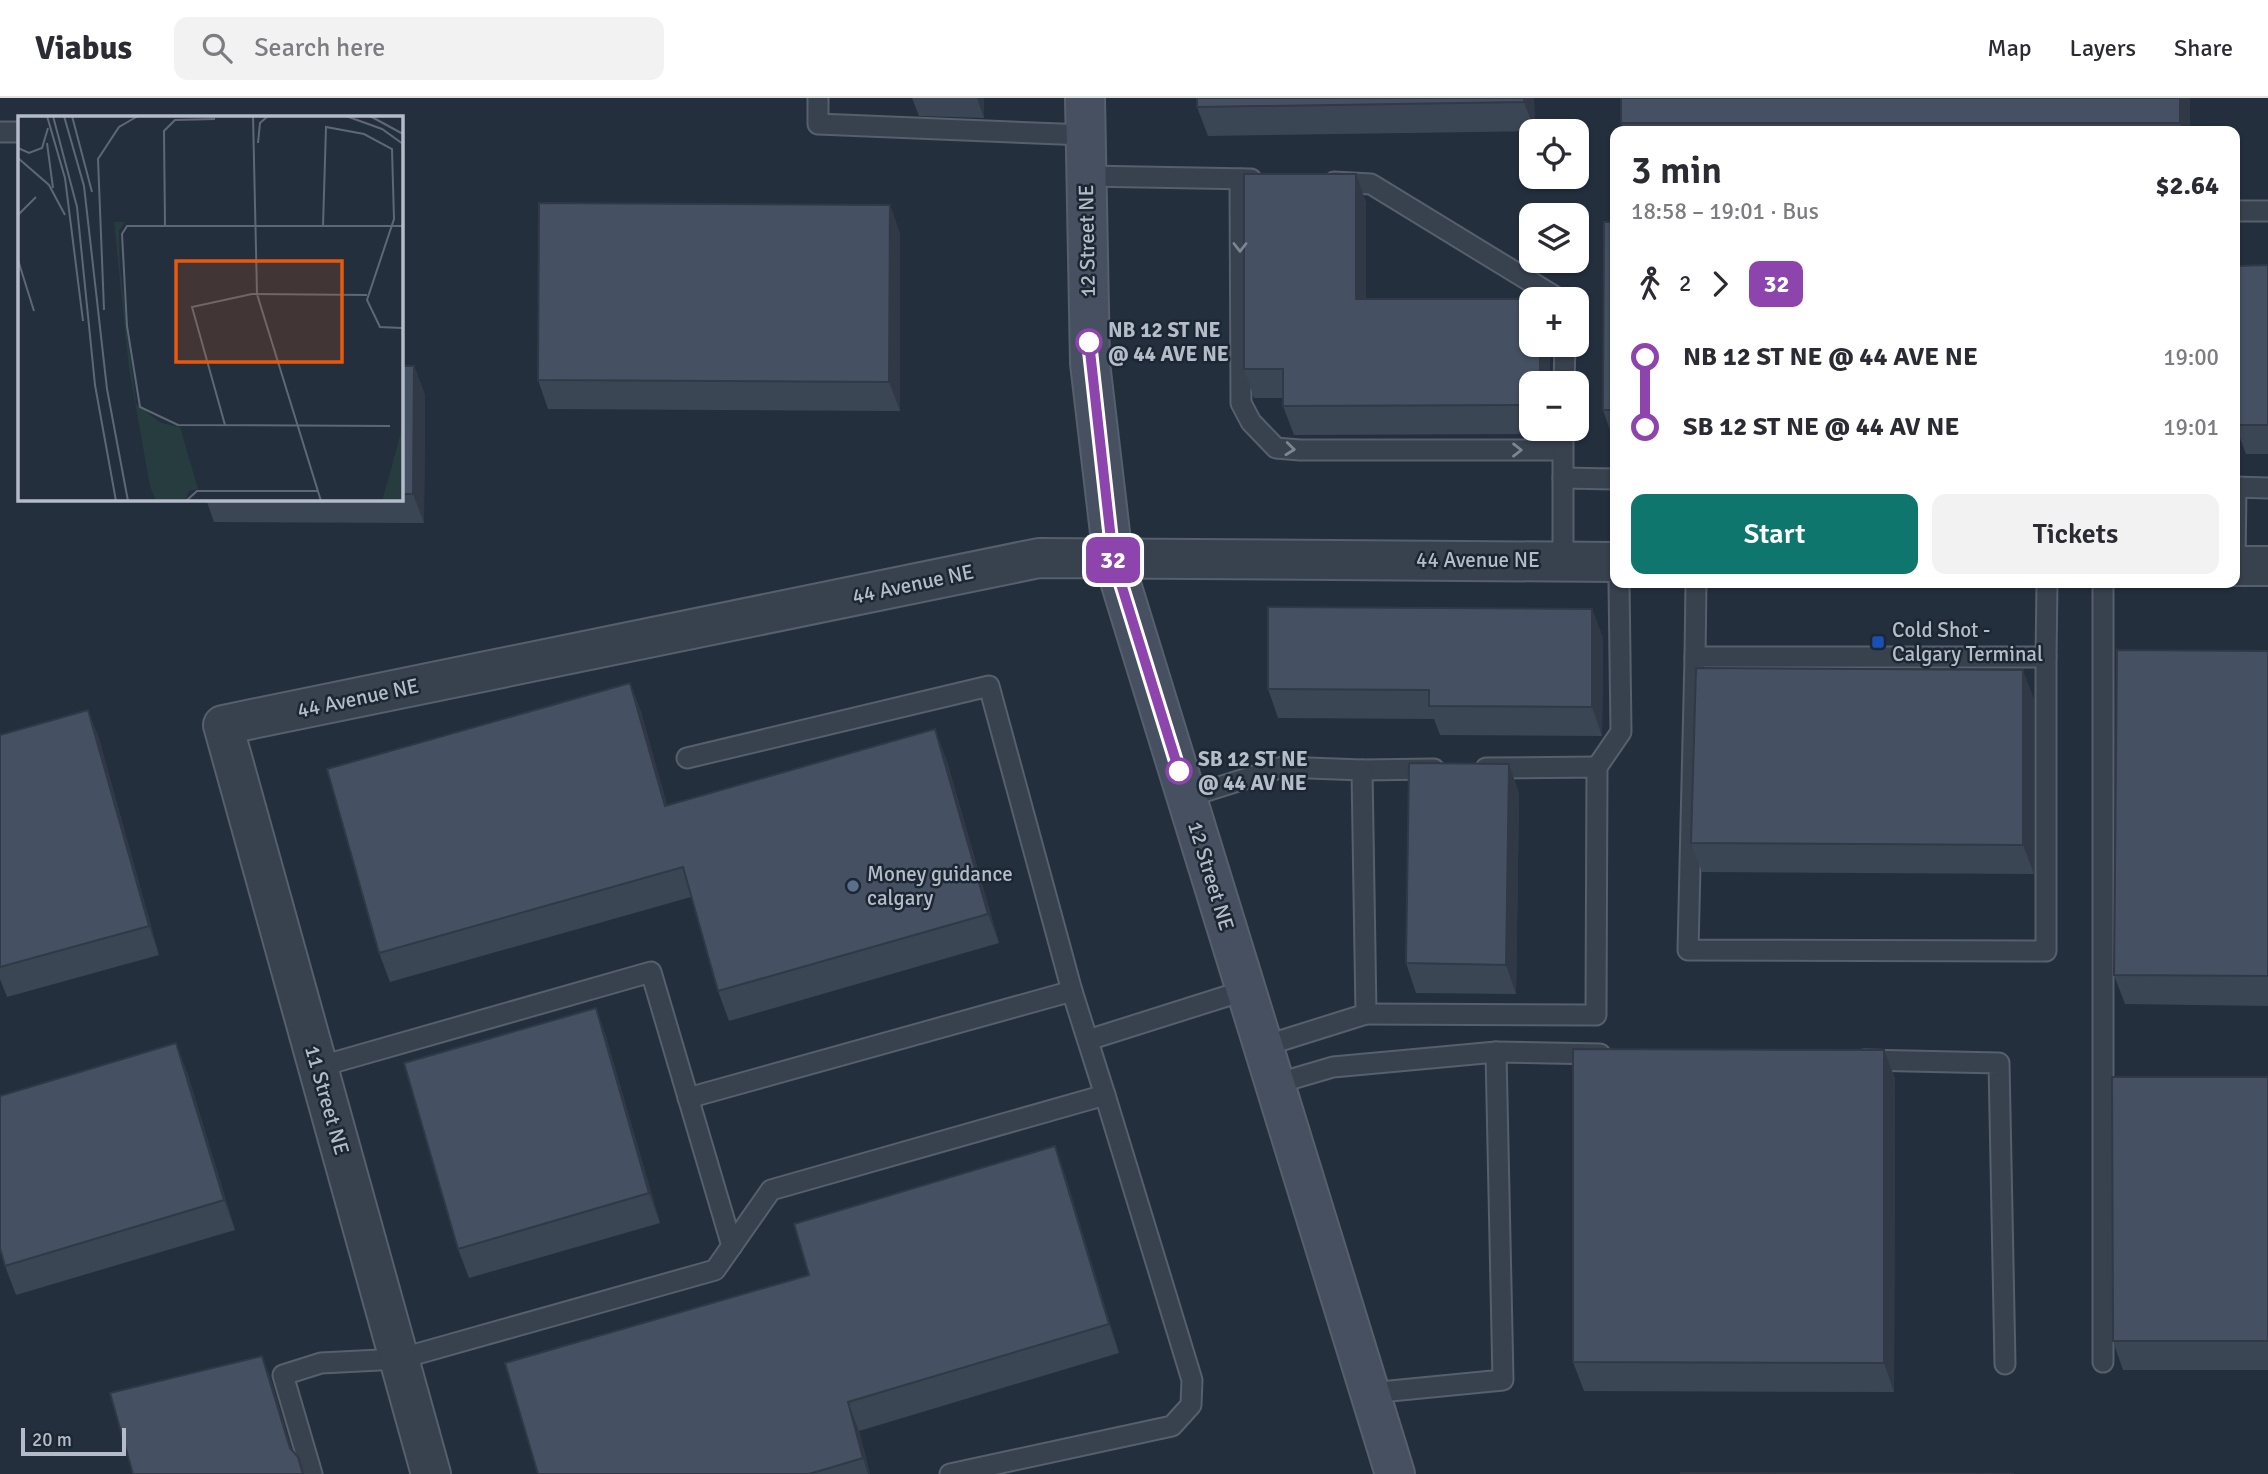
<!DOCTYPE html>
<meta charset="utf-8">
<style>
:root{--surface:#fff;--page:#f2f2f3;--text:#2b2b33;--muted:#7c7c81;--line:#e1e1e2;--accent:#0f766e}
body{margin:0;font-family:Signika,sans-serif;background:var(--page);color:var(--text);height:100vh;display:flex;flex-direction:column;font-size:26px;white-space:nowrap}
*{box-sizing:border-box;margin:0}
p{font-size:23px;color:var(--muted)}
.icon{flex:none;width:38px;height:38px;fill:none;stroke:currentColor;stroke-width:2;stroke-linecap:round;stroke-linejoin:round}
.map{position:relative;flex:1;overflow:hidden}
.side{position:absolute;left:1610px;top:28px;width:630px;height:462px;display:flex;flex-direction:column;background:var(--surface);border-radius:14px;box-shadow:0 2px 5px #0004}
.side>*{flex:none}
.badge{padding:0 14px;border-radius:10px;font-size:24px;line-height:46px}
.tools{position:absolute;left:1519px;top:21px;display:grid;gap:14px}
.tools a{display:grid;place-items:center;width:70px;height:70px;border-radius:14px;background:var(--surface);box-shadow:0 2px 5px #0004;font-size:35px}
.scale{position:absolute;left:21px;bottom:18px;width:105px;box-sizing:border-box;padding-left:7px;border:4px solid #b4bcc9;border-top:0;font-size:19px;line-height:24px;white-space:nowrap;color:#b4bcc9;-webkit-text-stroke:5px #1d2633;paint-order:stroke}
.map>.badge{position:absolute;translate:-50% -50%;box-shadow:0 0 0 4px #fff}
.legs{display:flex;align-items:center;gap:10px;height:77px;padding:0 21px;font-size:23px}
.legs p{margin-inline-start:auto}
.head{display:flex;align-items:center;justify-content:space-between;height:119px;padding:0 21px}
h1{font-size:38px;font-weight:600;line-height:52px}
.button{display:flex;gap:14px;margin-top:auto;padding:14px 21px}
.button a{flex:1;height:80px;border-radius:14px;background:var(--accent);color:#fff;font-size:28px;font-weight:600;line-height:80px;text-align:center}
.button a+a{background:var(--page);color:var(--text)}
ul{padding:0 21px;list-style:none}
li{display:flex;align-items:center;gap:24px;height:70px;font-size:26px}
li i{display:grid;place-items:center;width:10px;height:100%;margin:0 9px;background:currentColor}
li i::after{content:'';width:18px;height:18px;margin:-9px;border:5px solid;border-radius:50%;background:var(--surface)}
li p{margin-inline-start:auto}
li:first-child i{background:linear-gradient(#0000 50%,currentColor 0)}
li:last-child i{background:linear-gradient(currentColor 50%,#0000 0)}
header{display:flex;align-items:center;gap:42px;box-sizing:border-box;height:98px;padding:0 35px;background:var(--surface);border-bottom:2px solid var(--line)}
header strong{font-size:33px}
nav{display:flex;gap:38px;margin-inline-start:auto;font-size:24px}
.search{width:490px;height:63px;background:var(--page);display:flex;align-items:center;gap:18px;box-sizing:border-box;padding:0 24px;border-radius:14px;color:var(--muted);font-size:26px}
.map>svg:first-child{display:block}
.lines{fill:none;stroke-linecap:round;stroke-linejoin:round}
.lane-casing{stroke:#565f6c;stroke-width:23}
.street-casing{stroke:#565f6c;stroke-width:42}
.secondary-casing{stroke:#565f6c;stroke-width:42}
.lane{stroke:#38414e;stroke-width:19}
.street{stroke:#38414e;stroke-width:38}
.secondary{stroke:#465061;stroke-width:38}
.wall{fill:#3b4654}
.shaded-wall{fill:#303945}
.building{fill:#455162;stroke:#303945;stroke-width:2}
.oneway{stroke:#7c8592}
.line-1-casing{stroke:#fff;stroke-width:16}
.line-1{stroke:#8e44ad;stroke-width:10}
.stop-1-dot{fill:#fff;stroke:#8e44ad;stroke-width:3.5}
.transit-dot{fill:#1a4fb4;stroke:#1d2633;stroke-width:2.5}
.service-dot{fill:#5c6f8a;stroke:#1d2633;stroke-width:2.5}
.labels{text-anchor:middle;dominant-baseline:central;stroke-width:5;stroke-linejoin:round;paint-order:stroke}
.street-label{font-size:21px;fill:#b4bcc9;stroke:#1d2633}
.stop-label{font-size:21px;font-weight:bold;fill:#b4bcc9;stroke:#1d2633;text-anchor:start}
.poi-label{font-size:21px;fill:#b4bcc9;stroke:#1d2633;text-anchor:start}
.inset-road{fill:none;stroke:#5e6776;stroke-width:2}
.view{fill:#e8590c;fill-opacity:0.15;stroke:#e8590c;stroke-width:3.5}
.inset-edge{fill:none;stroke:#b4bcc9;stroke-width:3.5}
</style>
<header>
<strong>Viabus</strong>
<div class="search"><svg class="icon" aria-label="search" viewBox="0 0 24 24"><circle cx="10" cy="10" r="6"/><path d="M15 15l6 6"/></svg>Search here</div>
<nav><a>Map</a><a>Layers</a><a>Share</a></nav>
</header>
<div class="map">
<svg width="2268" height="1376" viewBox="0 0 2268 1376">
<rect width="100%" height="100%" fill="#242f3e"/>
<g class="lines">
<defs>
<g id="lane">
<path d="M 818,0 L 818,26 L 1085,37"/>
<path d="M 0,34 L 19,34"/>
<path d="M 1086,78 L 1251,81"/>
<path d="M 1240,81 L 1241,305 L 1251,324 L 1276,350 L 1300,352 L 1562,352"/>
<path d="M 1334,84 L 1371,86 L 1559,201"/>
<path d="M 2235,113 L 2268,113"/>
<path d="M 1564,285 L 1565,247"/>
<path d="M 1563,331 L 1563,380"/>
<path d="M 2235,389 L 2268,390"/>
<path d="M 1563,462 L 1563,380 L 1615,381"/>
<path d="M 2235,468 L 2236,389"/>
<path d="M 1696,485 L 1695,559 L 2046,559 L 2047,485"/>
<path d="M 2103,485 L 2103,1264"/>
<path d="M 1695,559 L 1688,852 L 2046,853 L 2046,559"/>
<path d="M 1597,669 L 1621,634 L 1619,485"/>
<path d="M 1362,672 L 1434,671"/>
<path d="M 1187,699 L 1283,669 L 1362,672 L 1366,916 L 1264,948"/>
<path d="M 1366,916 L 1596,917 L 1597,669 L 1486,670"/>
<path d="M 1088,942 L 1246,892"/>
<path d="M 1496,954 L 1600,956"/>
<path d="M 1864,962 L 1999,965 L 2005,1266"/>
<path d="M 318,969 L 651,874 L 732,1148"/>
<path d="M 1275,986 L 1333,969 L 1496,954 L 1503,1282 L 1370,1295"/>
<path d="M 688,1000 L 1072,893"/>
<path d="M 312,1376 L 283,1277 L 321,1265 L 399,1261 L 715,1172 L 771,1092 L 1105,997 L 1072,893 L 989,588 L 687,660"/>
<path d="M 950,1376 L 1172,1328 L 1191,1307 L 1192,1282 L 1105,997"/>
</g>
<g id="street">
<path d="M 2235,468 L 2268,468"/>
<path d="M 431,1376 L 223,627 L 1039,460 L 1615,464"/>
</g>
<path id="secondary" d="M 1085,0 L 1090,265 L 1113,460 L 1395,1376"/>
</defs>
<!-- lane casing -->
<use href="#lane" class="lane-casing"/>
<!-- street casing -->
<use href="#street" class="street-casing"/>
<!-- secondary casing -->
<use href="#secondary" class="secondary-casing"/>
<!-- lane -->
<use href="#lane" class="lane"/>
<!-- street -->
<use href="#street" class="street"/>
<!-- secondary -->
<use href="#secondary" class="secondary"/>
</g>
<!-- wall -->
<g class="wall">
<path d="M 912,0 L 984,0 L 984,20 L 919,18 Z"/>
<path d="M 1197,0 L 1534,0 L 1535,33 L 1208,38 L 1197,9 Z"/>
<path d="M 2190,0 L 2190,33 L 1624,33 L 1621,25 Z"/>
<path d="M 1356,76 L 1366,105 L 1366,201 L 1550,247 L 1550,285 L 1531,285 L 1531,331 L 1550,331 L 1550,336 L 1294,337 L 1283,308 L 1283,300 L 1254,300 L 1244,271 Z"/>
<path d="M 890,107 L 900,136 L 900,313 L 548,311 L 538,282 Z"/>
<path d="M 1615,124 L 1615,341 L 1613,341 L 1603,312 Z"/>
<path d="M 2268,167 L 2268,356 L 2246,356 L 2235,327 Z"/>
<path d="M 401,268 L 414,268 L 425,297 L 424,425 L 214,424 L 206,401 L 401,401 Z"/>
<path d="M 1592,511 L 1603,540 L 1602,638 L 1440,637 L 1434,621 L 1278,620 L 1268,591 Z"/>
<path d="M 2268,553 L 2268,908 L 2125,906 L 2114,877 Z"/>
<path d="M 630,585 L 641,614 L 667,708 L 946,660 L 999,845 L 729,923 L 718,893 L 691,799 L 390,884 L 379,855 Z"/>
<path d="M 2034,601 L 2034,776 L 1702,774 L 1691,745 Z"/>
<path d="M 88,612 L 99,641 L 159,857 L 7,899 L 0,881 L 0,637 Z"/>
<path d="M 1509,666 L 1519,696 L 1516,896 L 1416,895 L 1406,865 Z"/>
<path d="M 596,910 L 606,939 L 660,1125 L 469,1180 L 458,1151 Z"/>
<path d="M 1884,952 L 1895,981 L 1894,1294 L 1584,1293 L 1573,1264 Z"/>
<path d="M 187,974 L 235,1132 L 16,1197 L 5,1168 Z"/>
<path d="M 2268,979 L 2268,1272 L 2123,1272 L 2113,1243 Z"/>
<path d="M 1065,1077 L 1119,1255 L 859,1333 L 870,1376 L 538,1376 L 809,1177 Z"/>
</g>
<!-- shaded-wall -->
<g class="shaded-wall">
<path d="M 977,0 L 984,0 L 984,20 Z"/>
<path d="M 1524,0 L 1534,0 L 1535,33 L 1524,4 Z"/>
<path d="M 2180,0 L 2190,0 L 2190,33 L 2183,33 L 2180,25 Z"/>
<path d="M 1356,76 L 1366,105 L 1366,230 L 1356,201 Z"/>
<path d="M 890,107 L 900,136 L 900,313 L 889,284 Z"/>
<rect x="1540" y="247" width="10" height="38"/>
<path d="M 414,268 L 425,297 L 424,425 L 413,396 Z"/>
<path d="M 1592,511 L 1603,540 L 1602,638 L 1592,609 Z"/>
<path d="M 2023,572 L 2034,601 L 2034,776 L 2023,747 Z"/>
<path d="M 630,585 L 641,614 L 676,738 L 665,708 Z"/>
<path d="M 88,612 L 99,641 L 159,857 L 149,828 Z"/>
<path d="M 935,631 L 946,660 L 999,845 L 988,816 Z"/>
<path d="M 1509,666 L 1519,696 L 1516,896 L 1506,867 Z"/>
<path d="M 596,910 L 606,939 L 660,1125 L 649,1095 Z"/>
<path d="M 176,945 L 187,974 L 235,1132 L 224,1102 Z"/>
<path d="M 1884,952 L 1895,981 L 1894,1294 L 1884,1265 Z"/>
<path d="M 1055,1048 L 1065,1077 L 1119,1255 L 1109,1226 Z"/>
<path d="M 262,1258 L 273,1287 L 299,1376 L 290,1350 Z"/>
<path d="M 848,1304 L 859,1333 L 870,1376 L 868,1376 L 863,1360 Z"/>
</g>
<!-- building -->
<g class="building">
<path d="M 1197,0 L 1524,0 L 1524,4 L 1197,9 Z"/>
<rect x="1621" y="0" width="559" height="25"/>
<path d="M 1244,76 L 1356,76 L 1356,201 L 1531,201 L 1531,247 L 1540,247 L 1540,285 L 1531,285 L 1531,307 L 1283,308 L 1283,271 L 1244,271 Z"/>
<path d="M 539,105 L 890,107 L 889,284 L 538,282 Z"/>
<path d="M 1604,124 L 1615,124 L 1615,312 L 1603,312 Z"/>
<path d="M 2268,167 L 2268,327 L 2235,327 L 2235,168 Z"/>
<path d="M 401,268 L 414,268 L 413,396 L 401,396 Z"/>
<path d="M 1268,509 L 1592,511 L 1592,609 L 1429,608 L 1429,592 L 1268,591 Z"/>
<path d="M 2117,552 L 2268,553 L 2268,878 L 2114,877 Z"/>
<path d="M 1696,570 L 2023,572 L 2023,747 L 1691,745 Z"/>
<path d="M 630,585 L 665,708 L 935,631 L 988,816 L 718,893 L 683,769 L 379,855 L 327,671 Z"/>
<path d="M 88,612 L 149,828 L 0,869 L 0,637 Z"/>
<path d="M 1409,665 L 1509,666 L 1506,867 L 1406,865 Z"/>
<path d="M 596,910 L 649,1095 L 458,1151 L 404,965 Z"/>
<path d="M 176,945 L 224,1102 L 5,1168 L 0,1150 L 0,998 Z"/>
<path d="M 1573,951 L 1884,952 L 1884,1265 L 1573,1264 Z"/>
<path d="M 2112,979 L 2268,979 L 2268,1243 L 2113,1243 Z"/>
<path d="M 1055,1048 L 1109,1226 L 848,1304 L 863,1360 L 809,1376 L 538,1376 L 505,1265 L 809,1177 L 794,1126 Z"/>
<path d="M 262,1258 L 290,1350 L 298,1359 L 303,1376 L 133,1376 L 110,1295 Z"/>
<path d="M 1681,1375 L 2014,1376 L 1681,1376 Z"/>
</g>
<!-- one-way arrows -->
<defs><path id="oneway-chevron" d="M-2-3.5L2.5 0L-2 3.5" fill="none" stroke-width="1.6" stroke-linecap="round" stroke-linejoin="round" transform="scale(1.75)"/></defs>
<g class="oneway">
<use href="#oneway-chevron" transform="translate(1240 149) rotate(90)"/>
<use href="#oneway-chevron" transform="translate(1290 351) rotate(6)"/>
<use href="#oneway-chevron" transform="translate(1517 352)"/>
</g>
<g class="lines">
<defs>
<path id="line-1" d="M 1089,244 L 1113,460 L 1179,673"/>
</defs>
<!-- line-1 casing -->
<use href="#line-1" class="line-1-casing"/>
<!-- line-1 -->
<use href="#line-1" class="line-1"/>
</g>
<!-- markers -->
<g class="stop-1-dot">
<circle cx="1089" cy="244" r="12"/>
<circle cx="1179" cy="673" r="12"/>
</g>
<rect class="transit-dot" x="1871" y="537" width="14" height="14" rx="3.5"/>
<circle class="service-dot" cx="853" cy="788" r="7"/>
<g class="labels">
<!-- street labels -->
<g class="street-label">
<text transform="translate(1087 143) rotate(-91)">12 Street NE</text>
<text x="1478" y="462">44 Avenue NE</text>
<text transform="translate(913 486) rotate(-12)">44 Avenue NE</text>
<text transform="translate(358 600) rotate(-12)">44 Avenue NE</text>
<text transform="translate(1211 778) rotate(73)">12 Street NE</text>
<text transform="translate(327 1002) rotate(74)">11 Street NE</text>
</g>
<!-- stop labels -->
<g class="stop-label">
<text x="1108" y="232">NB 12 ST NE<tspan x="1108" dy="24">@ 44 AVE NE</tspan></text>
<text x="1198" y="661">SB 12 ST NE<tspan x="1198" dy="24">@ 44 AV NE</tspan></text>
</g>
<!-- poi labels -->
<g class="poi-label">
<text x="1892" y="532">Cold Shot -<tspan x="1892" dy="24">Calgary Terminal</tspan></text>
<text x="867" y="776">Money guidance<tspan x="867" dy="24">calgary</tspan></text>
</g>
</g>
<!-- overview -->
<g transform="translate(18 18)">
<rect width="385" height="385" fill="#242f3e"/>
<path d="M 96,106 L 107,106 L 101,115 L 102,150 L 118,288 L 143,307 L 162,311 L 180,373 L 171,375 L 167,385 L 138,385 L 132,370 L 111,252 ZM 385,308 L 385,385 L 364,385 L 375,346 Z" fill="#263c3f"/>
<path class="inset-road" d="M 29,0 L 47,62 L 65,205M 35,0 L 59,91 L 77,269 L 98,385M 46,0 L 66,70 L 89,273 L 110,385M 54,0 L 74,76M 235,0 L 239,178 L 303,385M 328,0 L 364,13 L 385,28M 352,0 L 385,18M 29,27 L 35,72M 240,27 L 242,7 L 250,0M 0,32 L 11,37 L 24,32 L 30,12M 0,42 L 31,69 L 47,99M 0,99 L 18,81M 147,110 L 146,15 L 157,4 L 197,3M 305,110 L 308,11 L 346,18 L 374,33 L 376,103 L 349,184 L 362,211 L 384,212M 0,144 L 16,195M 86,194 L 80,43 L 101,11 L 120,0M 207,309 L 174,191 L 234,178 L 349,179M 372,310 L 160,309 L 122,291 L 109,210 L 104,118 L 109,110 L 385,110M 168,385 L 179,375 L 300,375"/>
<path class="view" d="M 158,145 L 324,145 L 324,246 L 158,246 Z"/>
<rect width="385" height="385" class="inset-edge"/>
</g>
</svg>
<div class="tools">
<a><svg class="icon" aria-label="locate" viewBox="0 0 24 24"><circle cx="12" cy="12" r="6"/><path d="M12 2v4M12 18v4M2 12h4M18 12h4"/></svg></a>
<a><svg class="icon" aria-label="layers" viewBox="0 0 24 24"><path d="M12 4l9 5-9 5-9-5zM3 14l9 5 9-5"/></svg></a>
<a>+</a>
<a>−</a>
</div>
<div class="scale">20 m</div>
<b class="badge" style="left:1113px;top:462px;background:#8e44ad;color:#fff">32</b>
<section class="side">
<div class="head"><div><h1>3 min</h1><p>18:58 – 19:01 · Bus</p></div><b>$2.64</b></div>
<div class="legs"><svg class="icon" aria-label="walk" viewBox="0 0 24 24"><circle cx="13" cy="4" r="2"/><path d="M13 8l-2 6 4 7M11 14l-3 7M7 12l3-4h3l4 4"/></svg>2<svg class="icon" aria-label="forward" viewBox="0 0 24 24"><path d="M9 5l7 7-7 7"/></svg><b class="badge" style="background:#8e44ad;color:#fff">32</b></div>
<ul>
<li><i style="color:#8e44ad"></i><b>NB 12 ST NE @ 44 AVE NE</b><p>19:00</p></li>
<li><i style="color:#8e44ad"></i><b>SB 12 ST NE @ 44 AV NE</b><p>19:01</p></li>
</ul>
<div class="button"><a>Start</a><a>Tickets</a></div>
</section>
</div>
